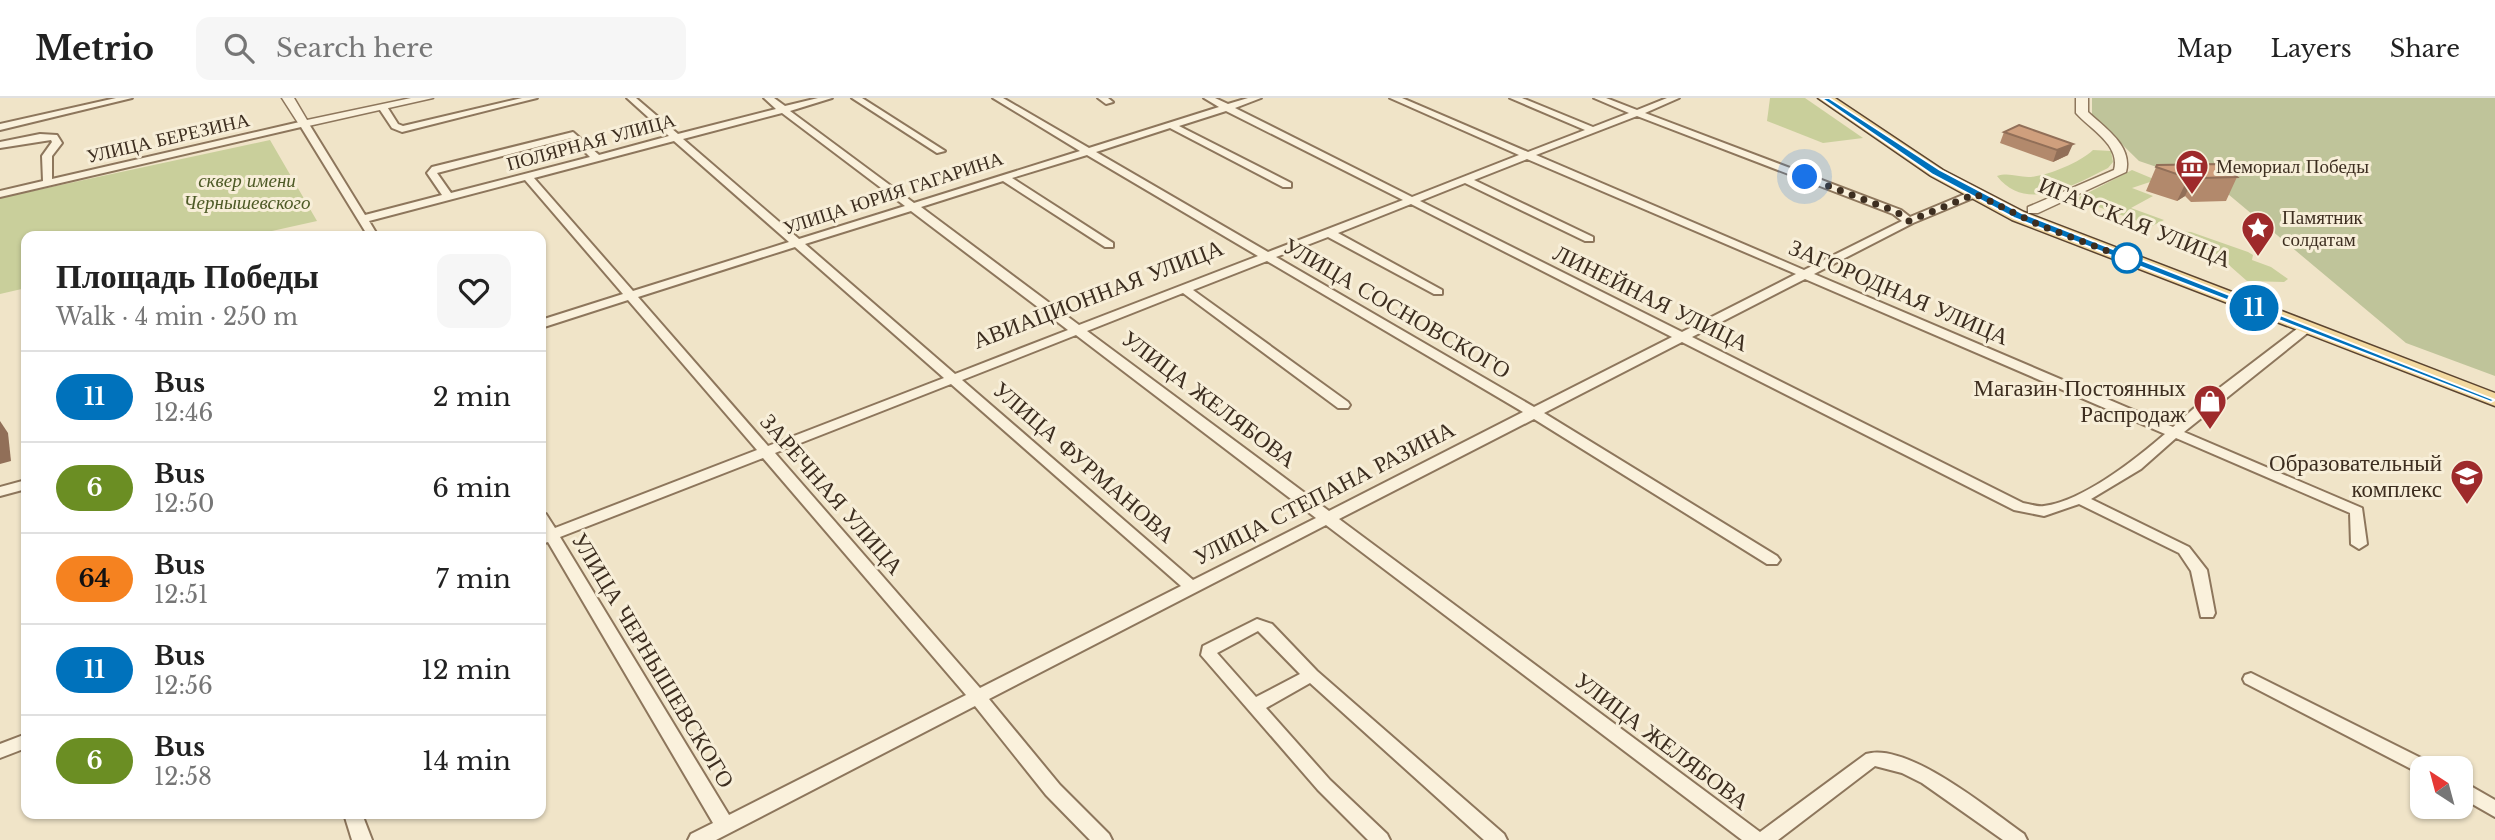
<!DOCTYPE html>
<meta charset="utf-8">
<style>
:root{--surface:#fff;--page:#f6f6f6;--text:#222;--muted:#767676;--line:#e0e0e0}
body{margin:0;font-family:"Libre Baskerville",serif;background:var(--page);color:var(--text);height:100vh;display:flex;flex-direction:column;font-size:26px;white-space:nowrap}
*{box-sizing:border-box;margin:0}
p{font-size:23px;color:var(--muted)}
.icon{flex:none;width:38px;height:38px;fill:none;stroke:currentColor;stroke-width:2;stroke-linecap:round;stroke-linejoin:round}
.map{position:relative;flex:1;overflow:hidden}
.panel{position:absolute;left:21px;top:133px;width:525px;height:588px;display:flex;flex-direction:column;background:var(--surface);border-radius:14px;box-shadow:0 2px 5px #0004}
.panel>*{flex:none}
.badge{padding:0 14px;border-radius:23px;font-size:24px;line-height:46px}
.needle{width:46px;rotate:324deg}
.fabs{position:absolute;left:2410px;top:658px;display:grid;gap:14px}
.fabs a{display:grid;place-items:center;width:63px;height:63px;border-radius:14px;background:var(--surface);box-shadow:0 2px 5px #0004;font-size:35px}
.you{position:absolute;width:35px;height:35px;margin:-18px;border:5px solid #fff;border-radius:50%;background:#1a73e8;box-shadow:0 0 0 10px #1a73e833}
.map>.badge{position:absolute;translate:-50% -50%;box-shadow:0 0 0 4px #fff}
.round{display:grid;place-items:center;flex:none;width:74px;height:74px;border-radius:14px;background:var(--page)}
.overview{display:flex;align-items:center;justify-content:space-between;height:119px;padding:0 35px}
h1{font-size:33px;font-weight:700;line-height:52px}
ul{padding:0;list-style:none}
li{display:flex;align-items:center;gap:21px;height:91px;padding:0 35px;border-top:2px solid var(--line)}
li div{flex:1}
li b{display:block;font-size:26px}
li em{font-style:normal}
li .badge{min-width:77px;font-weight:700;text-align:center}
header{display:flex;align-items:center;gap:42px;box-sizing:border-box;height:98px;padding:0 35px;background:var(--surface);border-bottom:2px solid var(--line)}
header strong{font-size:33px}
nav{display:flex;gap:38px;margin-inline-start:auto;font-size:24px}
.search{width:490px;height:63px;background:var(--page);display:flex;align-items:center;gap:18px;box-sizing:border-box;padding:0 24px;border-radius:14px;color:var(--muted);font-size:26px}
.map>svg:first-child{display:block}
.green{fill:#c9cf9b}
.cemetery{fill:#bfc49a}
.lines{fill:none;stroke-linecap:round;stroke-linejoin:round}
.minor-casing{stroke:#8d765c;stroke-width:4}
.tertiary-casing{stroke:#8d765c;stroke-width:3}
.primary-casing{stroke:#5b4430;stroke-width:3}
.minor{fill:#faf1dc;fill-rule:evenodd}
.tertiary{fill:#faf1dc;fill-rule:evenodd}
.primary{fill:#f3d9a0;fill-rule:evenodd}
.wall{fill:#b2896c}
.shaded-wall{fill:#916f58}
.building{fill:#cf9f7d;stroke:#916f58;stroke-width:2}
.line{fill:#0072bc;stroke:#fff;stroke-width:2}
.walk{stroke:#3d2e20;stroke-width:7;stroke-dasharray:0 12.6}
.stop-dot{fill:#fff;stroke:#0072bc;stroke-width:3.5}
.labels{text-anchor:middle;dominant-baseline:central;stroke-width:6;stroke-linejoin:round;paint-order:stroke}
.far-street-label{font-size:19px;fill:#3d2e20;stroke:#f7eed8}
.far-poi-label{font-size:19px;fill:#3d2e20;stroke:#f7eed8;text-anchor:start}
.far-park-label{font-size:19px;font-style:italic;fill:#4d5a26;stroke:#f7eed8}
.street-label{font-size:23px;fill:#3d2e20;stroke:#f7eed8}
.poi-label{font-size:23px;fill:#3d2e20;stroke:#f7eed8;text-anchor:end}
</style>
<header>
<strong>Metrio</strong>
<div class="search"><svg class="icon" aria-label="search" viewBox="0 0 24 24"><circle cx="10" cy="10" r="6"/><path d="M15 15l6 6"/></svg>Search here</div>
<nav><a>Map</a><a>Layers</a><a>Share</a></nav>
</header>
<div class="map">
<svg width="2495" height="742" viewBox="0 0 2495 742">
<rect width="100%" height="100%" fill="#f0e4c8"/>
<!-- green -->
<g class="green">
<path d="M 1770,0 L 1805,0 L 1863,40 L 1823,45 L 1767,23 Z"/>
<path d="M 270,42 L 317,123 L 249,138 L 26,138 L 26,190 L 0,196 L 0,100 Z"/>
<path d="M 2093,52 L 2111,53 L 2113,64 L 2108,70 C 2076,86 2026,116 1997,78 C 2010,74 2019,80 2031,79 C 2049,77 2079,65 2093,52 Z"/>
<path d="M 2132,72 L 2156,82 L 2132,90 L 2153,98 L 2131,110 L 2164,122 L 2152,128 L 2076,101 Z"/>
<path d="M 2175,133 L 2191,134 L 2248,154 L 2253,157 L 2252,162 L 2271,169 L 2288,181 L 2284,184 L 2247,183 L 2213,153 L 2169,137 Z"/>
</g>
<!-- cemetery -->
<path class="cemetery" d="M 2092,0 L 2495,0 L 2495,278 L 2406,245 L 2222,91 L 2139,63 L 2092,17 Z"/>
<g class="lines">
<defs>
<g id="minor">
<path d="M 116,0 L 132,0 L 0,32 L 0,26 Z"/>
<path d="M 522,0 L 537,0 L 402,34 L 392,30 L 378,9 L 386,7 L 398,26 L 403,28 Z"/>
<path d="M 627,0 L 636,0 L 678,36 L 776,11 L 764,0 L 774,0 L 785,8 L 818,0 L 832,0 L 790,13 L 914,105 L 1080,53 L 993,0 L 1003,0 L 1089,50 L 1219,9 L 1204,0 L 1215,0 L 1228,6 L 1248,0 L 1261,0 L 1235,10 L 1412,99 L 1519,57 L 1390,0 L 1402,0 L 1528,54 L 1585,32 L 1510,0 L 1522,0 L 1593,29 L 1629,15 L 1594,0 L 1606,0 L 1637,12 L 1667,0 L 1679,0 L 1645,15 L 1901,112 L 1910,119 L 1970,94 L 1978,94 L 1978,98 L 1913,125 L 1814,176 L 2173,329 L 2201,304 L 2302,227 L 2310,227 L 2312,230 L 2310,233 L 2184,334 L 2362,410 L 2367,446 L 2359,451 L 2351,446 L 2350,415 L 2176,340 L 2141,371 L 2091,401 L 2189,449 L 2207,472 L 2215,515 L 2213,519 L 2201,519 L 2191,473 L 2179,455 L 2079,406 L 2044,418 L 2014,412 L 1682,244 L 1544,315 L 1777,458 L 1780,462 L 1777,466 L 1767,466 L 1534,321 L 1339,421 L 1760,734 L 1866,656 C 1907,643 1991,713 2024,736 L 2027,742 L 2003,742 L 1922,685 L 1902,675 L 1875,668 L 1778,742 L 1742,742 L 1326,427 L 989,601 L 1060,687 L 1109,736 L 1112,742 L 1090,742 L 1046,697 L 975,608 L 716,742 L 688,742 L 691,736 L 713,725 L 548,444 L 541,446 L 541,436 L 543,435 L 541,431 L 541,414 L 546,416 L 555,430 L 757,352 L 628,202 L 541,230 L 541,222 L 623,196 L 525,82 L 369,123 L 378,138 L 368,138 L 301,29 L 0,99 L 0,93 L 43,83 L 42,58 L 52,44 L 51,42 L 0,50 L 0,44 L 40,36 L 57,37 L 62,45 L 52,58 L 52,81 L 304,23 L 309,26 L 365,117 L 442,97 L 427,75 L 432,69 L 573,34 L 599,57 L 669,38 ZM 1226,13 L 1403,102 L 1268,154 L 1096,54 L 1170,30 L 1283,89 L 1291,89 L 1291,85 L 1179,28 ZM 782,15 L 905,108 L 799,141 L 683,41 ZM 1637,18 L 1893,116 L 1902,123 L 1804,172 L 1536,57 ZM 571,40 L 590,59 L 451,95 L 437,75 ZM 674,43 L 789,144 L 633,193 L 534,80 ZM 1087,57 L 1258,158 L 1079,227 L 921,109 L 1003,83 L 1105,149 L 1113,149 L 1113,145 L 1012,80 ZM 1527,61 L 1796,176 L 1682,234 L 1420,103 L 1465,85 L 1585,143 L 1593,143 L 1593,139 L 1474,82 ZM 1411,106 L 1672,239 L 1534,309 L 1276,159 L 1328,139 L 1434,196 L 1442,196 L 1442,192 L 1338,135 ZM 911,113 L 1068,232 L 955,276 L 805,146 ZM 795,149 L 944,280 L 768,348 L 638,199 ZM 1267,163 L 1523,314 L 1329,413 L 1087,233 L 1183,195 L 1338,310 L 1348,310 L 1350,307 L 1348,304 L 1193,192 ZM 1805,181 L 2165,336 C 2136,361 2083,403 2044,408 C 2038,409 2029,406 2023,405 L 1692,239 ZM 1076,237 L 1316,420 L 1193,482 L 962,282 ZM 951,286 L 1181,488 L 980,590 L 775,355 ZM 763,360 L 966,597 L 729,717 L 560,439 Z"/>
<path d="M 852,0 L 862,0 L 945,53 L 937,55 Z"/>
<path d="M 1098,0 L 1108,0 L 1113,4 L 1106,6 Z"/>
<path d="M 26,382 L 26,391 L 0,398 L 0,389 Z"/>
<path d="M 1257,521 L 1272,526 L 1317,573 L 1504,736 L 1507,742 L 1484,742 L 1310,585 L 1266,610 L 1330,682 L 1387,736 L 1390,742 L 1368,742 L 1318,692 L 1201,557 L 1203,548 ZM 1258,533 L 1300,576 L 1256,599 L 1217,555 Z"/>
<path d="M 2251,575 L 2431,665 L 2434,670 L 2422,670 L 2422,676 L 2419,675 L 2245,585 L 2243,581 L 2245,577 Z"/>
<path d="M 26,636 L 26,650 L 0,660 L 0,646 Z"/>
<path d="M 2460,682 L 2495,702 L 2495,719 L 2460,699 Z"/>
<path d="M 344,716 L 362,716 L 372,742 L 352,742 Z"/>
</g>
<g id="tertiary">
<path d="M 282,0 L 294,0 L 307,22 L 411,0 L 433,0 L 304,29 L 300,28 Z"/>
<path d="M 2076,0 L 2088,0 L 2088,14 C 2105,30 2133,48 2126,74 L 2038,115 L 2028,115 L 2028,109 L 2114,72 C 2121,47 2090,31 2076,15 Z"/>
</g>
<path id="primary" d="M 1818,0 L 1835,0 L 1943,72 L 2024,114 L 2495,295 L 2495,308 L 2012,122 L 1931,78 Z"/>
</defs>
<!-- minor casing -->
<use href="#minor" class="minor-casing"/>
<!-- tertiary casing -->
<use href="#tertiary" class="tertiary-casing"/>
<!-- primary casing -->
<use href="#primary" class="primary-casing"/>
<!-- minor -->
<use href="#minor" class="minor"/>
<!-- tertiary -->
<use href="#tertiary" class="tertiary"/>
<!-- primary -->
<use href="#primary" class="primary"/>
</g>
<!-- wall -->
<g class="wall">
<path d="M 2019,27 L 2068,57 L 2053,64 L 2000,45 L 2004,34 Z"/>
<path d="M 2157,67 L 2237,79 L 2226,103 L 2191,104 L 2185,98 L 2177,103 L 2146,93 Z"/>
</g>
<!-- shaded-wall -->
<g class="shaded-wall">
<path d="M 2073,46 L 2068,57 L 2053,64 L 2057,52 Z"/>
<path d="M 2196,74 L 2185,98 L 2177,103 L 2188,80 Z"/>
<path d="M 0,323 L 8,335 L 11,363 L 0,366 Z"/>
</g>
<!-- building -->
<g class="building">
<path d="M 2019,27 L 2073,46 L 2057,52 L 2004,34 Z"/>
<path d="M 2221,66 L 2237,79 L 2202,80 L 2196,74 L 2188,80 L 2156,69 L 2157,67 Z"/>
</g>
<!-- line -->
<path class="line" d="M 1821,0 L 1829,0 L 1940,72 L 2022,115 L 2495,302 L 2491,304 L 2014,120 L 1933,77 Z"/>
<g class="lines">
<!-- walk -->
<path class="walk" d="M 1805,79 L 1897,114 L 1909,123 L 1975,96 L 2039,127 L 2134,163 L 2127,160"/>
</g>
<!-- icons -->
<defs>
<symbol id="museum-pin" viewBox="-11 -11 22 30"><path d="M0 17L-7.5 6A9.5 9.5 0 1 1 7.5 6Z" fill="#9e2a2b" stroke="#f7eed8"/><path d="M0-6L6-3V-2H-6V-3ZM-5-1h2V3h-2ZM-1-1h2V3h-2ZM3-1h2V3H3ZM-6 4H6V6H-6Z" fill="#fff"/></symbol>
<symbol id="sight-pin" viewBox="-11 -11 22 30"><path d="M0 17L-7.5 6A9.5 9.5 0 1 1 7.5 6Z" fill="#9e2a2b" stroke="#f7eed8"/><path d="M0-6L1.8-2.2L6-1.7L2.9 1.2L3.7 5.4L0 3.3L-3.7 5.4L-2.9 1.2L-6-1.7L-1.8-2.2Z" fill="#fff"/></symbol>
<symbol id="shop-pin" viewBox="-11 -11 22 30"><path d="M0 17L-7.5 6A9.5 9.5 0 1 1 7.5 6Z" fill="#9e2a2b" stroke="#f7eed8"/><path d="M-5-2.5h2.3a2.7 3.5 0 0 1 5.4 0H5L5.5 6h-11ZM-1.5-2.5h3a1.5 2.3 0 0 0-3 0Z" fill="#fff"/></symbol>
<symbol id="school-pin" viewBox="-11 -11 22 30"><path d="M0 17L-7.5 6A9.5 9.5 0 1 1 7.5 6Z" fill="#9e2a2b" stroke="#f7eed8"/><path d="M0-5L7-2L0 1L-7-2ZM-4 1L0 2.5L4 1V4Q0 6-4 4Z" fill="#fff"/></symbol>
</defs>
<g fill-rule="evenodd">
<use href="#museum-pin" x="2173" y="49" width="38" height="52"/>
<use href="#sight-pin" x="2239" y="111" width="38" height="52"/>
<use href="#shop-pin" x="2191" y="284" width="38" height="52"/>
<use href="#school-pin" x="2448" y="359" width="38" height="52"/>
</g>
<!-- markers -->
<circle class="stop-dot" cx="2127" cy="160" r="14"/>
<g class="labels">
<!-- far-street labels -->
<g class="far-street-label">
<text transform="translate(168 40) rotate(-13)">УЛИЦА БЕРЕЗИНА</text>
<text transform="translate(591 44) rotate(-15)">ПОЛЯРНАЯ УЛИЦА</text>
<text transform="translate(893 95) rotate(-18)">УЛИЦА ЮРИЯ ГАГАРИНА</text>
</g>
<!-- far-poi labels -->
<g class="far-poi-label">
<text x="2216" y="68">Мемориал Победы</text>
<text x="2282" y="119">Памятник<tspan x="2282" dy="22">солдатам</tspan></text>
</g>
<!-- far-park labels -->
<g class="far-park-label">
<text x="247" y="82">сквер имени<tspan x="247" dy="22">Чернышевского</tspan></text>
</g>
<!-- street labels -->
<g class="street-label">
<text transform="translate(2135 124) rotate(22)">ИГАРСКАЯ УЛИЦА</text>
<text transform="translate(1899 194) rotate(23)">ЗАГОРОДНАЯ УЛИЦА</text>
<text transform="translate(1098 196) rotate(-21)">АВИАЦИОННАЯ УЛИЦА</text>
<text transform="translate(1651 200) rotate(26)">ЛИНЕЙНАЯ УЛИЦА</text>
<text transform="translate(1397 210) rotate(30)">УЛИЦА СОСНОВСКОГО</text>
<text transform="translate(1209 301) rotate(37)">УЛИЦА ЖЕЛЯБОВА</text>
<text transform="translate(1084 364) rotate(41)">УЛИЦА ФУРМАНОВА</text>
<text transform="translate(1324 395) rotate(-27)">УЛИЦА СТЕПАНА РАЗИНА</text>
<text transform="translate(832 396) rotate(49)">ЗАРЕЧНАЯ УЛИЦА</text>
<text transform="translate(653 562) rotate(59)">УЛИЦА ЧЕРНЫШЕВСКОГО</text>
<text transform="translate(1662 643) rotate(37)">УЛИЦА ЖЕЛЯБОВА</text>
</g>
<!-- poi labels -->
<g class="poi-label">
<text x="2186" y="290">Магазин Постоянных<tspan x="2186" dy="26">Распродаж</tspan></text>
<text x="2442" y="365">Образовательный<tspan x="2442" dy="26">комплекс</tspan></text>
</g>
</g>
</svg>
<div class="fabs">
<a><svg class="needle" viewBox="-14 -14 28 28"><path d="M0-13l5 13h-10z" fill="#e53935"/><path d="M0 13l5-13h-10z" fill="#767676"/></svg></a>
</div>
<div class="you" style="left:1805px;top:79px"></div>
<b class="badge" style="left:2254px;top:210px;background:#0072bc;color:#fff">11</b>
<section class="panel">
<div class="overview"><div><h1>Площадь Победы</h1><p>Walk · 4 min · 250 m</p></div><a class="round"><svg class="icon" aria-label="heart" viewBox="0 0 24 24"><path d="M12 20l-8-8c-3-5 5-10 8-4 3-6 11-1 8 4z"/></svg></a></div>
<ul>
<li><span class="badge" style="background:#0072bc;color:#fff">11</span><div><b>Bus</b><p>12:46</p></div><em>2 min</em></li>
<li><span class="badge" style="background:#6b8e23;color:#fff">6</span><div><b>Bus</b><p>12:50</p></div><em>6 min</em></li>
<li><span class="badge" style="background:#f58220;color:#111">64</span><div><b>Bus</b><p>12:51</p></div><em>7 min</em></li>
<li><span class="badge" style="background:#0072bc;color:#fff">11</span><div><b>Bus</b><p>12:56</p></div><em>12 min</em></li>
<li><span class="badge" style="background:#6b8e23;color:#fff">6</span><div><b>Bus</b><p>12:58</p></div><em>14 min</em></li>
</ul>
</section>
</div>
